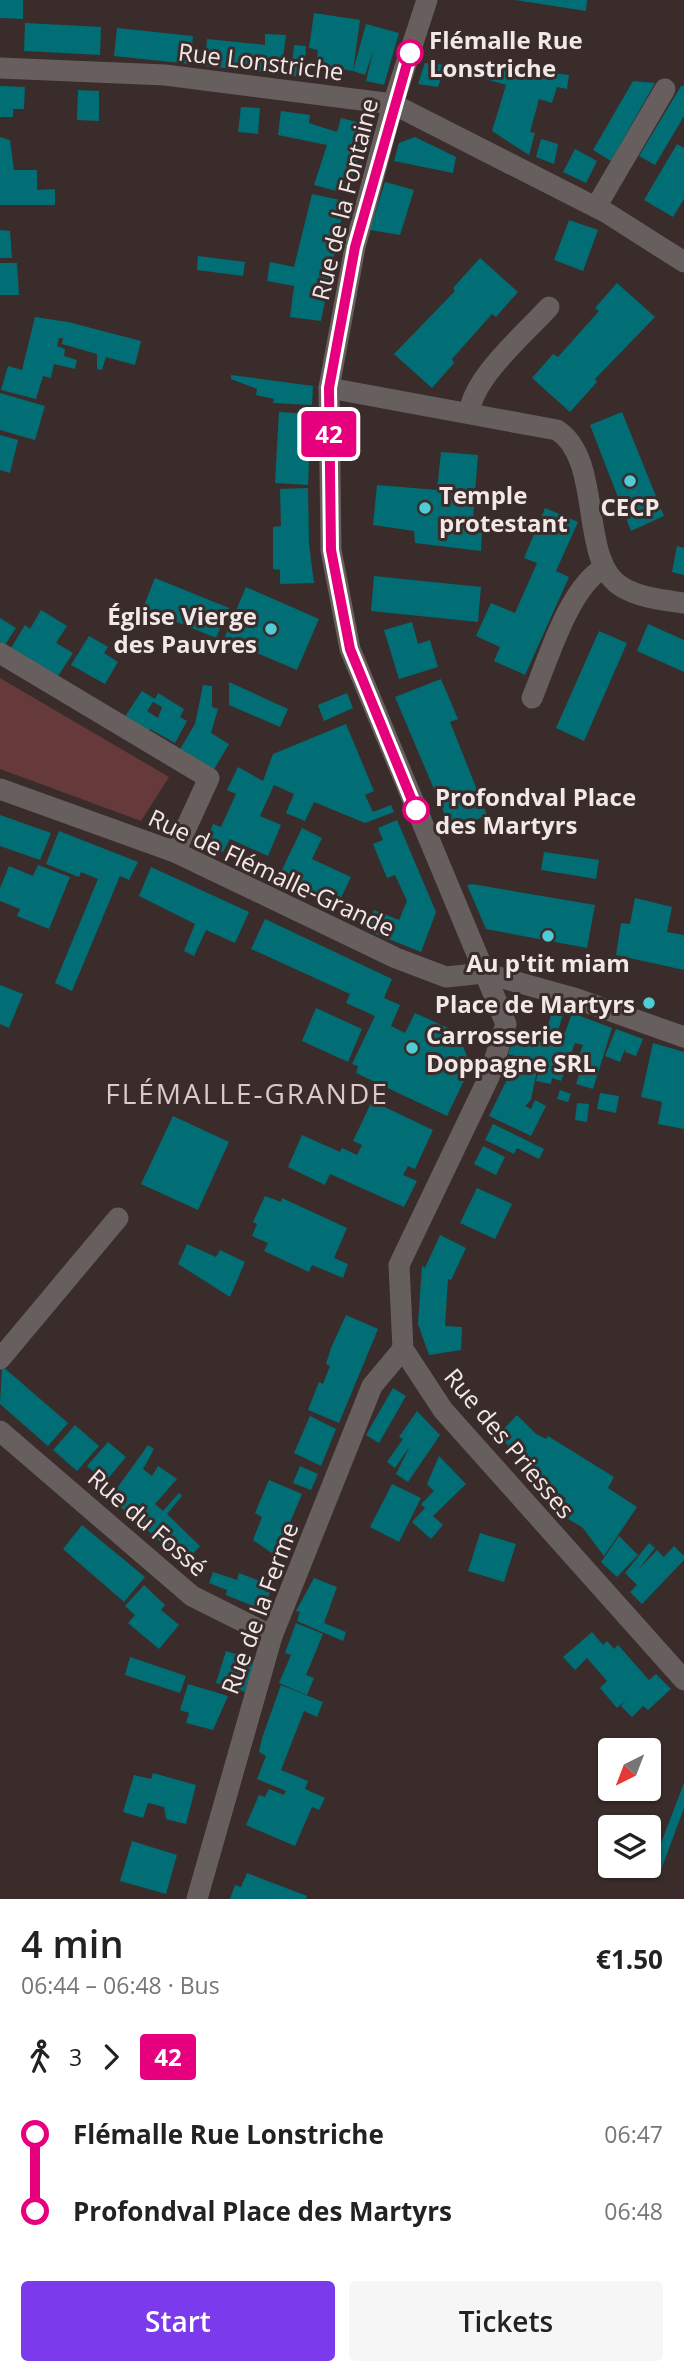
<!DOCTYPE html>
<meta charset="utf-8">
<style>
:root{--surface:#fff;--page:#f6f6f6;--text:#222;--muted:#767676;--accent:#7c3aed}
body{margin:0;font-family:"Open Sans",sans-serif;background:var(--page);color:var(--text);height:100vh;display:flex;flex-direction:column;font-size:26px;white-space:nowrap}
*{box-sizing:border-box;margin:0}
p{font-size:23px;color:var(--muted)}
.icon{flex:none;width:38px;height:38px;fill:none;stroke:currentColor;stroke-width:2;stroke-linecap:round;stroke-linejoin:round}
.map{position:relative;height:1899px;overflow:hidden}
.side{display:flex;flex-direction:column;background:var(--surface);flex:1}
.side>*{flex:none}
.badge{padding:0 14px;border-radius:5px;font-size:24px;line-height:46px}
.needle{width:46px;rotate:222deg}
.fabs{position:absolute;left:598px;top:1738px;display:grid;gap:14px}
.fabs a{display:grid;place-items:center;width:63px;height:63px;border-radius:7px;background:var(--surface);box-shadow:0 2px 5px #0004;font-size:35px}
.map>.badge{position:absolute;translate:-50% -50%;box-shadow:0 0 0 4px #fff}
.legs{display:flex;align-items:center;gap:10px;height:77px;padding:0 21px;font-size:23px}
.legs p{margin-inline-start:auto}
.headline{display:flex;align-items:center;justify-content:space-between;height:119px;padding:0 21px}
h1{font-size:38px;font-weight:600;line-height:52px}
.cta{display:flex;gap:14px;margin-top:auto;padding:14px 21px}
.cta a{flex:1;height:80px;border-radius:7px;background:var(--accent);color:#fff;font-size:28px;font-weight:600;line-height:80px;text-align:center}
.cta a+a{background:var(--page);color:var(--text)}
ul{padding:0 21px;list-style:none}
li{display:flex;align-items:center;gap:24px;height:77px;font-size:26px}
li i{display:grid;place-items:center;width:10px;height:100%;margin:0 9px;background:currentColor}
li i::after{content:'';width:18px;height:18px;margin:-9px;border:5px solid;border-radius:50%;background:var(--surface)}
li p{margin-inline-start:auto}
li:first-child i{background:linear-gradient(#0000 50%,currentColor 0)}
li:last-child i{background:linear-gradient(currentColor 50%,#0000 0)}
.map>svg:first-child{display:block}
.green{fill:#66393a}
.building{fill:#006e74;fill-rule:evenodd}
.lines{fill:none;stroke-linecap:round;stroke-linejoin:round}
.minor{stroke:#665f5e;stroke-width:21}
.line-1-casing{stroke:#fff;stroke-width:16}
.line-1{stroke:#e6007e;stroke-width:10}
.stop-1-dot{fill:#fff;stroke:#e6007e;stroke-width:3.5}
.poi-dot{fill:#51ccd4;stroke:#3a2c2b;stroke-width:2.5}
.labels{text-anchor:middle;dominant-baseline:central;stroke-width:6;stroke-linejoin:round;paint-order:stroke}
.stop-label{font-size:24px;font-weight:bold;fill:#f1e8e7;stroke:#3a2c2b;text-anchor:start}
.street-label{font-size:24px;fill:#f1e8e7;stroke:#3a2c2b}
.poi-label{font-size:24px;font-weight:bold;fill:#f1e8e7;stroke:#3a2c2b;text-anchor:start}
.quarter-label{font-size:28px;letter-spacing:2px;fill:#dbc9c8;stroke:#3a2c2b}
</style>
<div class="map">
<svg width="684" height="1899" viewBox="0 0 684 1899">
<rect width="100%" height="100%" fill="#3a2c2b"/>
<!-- green -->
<path class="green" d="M 0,678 L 169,777 L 141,821 L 0,769 Z"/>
<!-- building -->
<g class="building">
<path d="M 0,0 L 23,0 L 23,19 L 0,18 Z"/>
<path d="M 515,0 L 587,0 L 586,11 Z"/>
<path d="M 314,13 L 360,20 L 353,71 L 316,65 L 318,50 L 309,48 Z"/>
<path d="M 25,23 L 101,27 L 100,55 L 24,51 Z"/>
<path d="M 366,24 L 399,33 L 384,85 L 366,81 L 373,52 L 365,75 L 353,71 Z"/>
<path d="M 117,28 L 193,36 L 190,64 L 114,56 Z"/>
<path d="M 265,34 L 286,35 L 281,74 L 205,66 L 207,39 L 265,45 Z"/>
<path d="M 294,45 L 306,46 L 304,77 L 291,76 Z"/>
<path d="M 425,63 L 446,65 L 438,87 L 418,84 Z"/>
<path d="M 489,67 L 510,72 L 511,68 L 569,75 L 567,89 L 557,87 L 552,103 L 539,99 L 530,132 L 535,133 L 529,155 L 492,131 L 506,85 L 486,79 Z"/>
<path d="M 633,81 L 655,83 L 611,161 L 593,150 Z"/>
<path d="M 0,86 L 25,87 L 24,109 L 13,109 L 13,117 L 0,117 Z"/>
<path d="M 681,86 L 684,86 L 684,116 L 655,165 L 639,156 Z"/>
<path d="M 78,90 L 99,91 L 99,121 L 77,120 Z"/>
<path d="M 241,107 L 260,108 L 258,134 L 238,132 Z"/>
<path d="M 281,111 L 310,115 L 309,123 L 337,132 L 341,118 L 368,125 L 347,194 L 314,185 L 327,145 L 278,135 Z"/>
<path d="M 0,137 L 10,140 L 14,170 L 37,170 L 37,190 L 55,189 L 55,205 L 0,205 Z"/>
<path d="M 415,137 L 456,157 L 453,173 L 394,161 L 399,143 Z"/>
<path d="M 541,139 L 558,144 L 554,164 L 536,157 Z"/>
<path d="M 677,144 L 684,148 L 684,199 L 673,217 L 644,200 Z"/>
<path d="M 575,149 L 597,161 L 586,183 L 563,172 Z"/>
<path d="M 385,182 L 414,190 L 400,235 L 370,230 Z"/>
<path d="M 312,194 L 345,201 L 321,321 L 290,317 L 294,286 L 267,281 L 270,262 L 294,267 Z"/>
<path d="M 569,220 L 598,230 L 583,271 L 554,260 Z"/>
<path d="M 0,230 L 10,231 L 12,258 L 0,258 Z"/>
<path d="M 198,256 L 245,262 L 243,276 L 197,270 Z"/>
<path d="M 480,258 L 518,292 L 496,317 L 492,314 L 452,359 L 454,363 L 432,388 L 394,354 L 455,291 L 453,288 Z"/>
<path d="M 0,263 L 17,263 L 19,295 L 0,295 Z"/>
<path d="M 617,283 L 655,317 L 595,379 L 597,382 L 570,412 L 532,378 L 553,354 L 558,357 L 599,311 L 595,308 Z"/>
<path d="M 35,317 L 68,322 L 141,341 L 135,365 L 106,357 L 102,370 L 97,369 L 97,354 L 62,344 L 63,338 L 59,338 L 57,346 L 65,349 L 64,356 L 77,360 L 75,369 L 54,364 L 51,378 L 43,376 L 36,399 L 1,390 L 8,366 L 22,370 Z"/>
<path d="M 231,375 L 313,386 L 312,405 L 273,403 L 274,399 L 256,395 L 257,389 L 231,379 Z"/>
<path d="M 0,393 L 45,406 L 35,440 L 0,430 Z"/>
<path d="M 279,412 L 311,414 L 308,485 L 275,483 Z"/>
<path d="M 622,412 L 664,516 L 631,531 L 590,425 Z"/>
<path d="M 0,435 L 18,440 L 10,473 L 0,470 Z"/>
<path d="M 441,452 L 478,455 L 472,531 L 482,533 L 481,551 L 415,543 L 414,531 L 373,525 L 377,485 L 437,490 Z"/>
<path d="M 308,488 L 309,544 L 314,583 L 280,584 L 280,570 L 273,569 L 273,527 L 281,526 L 280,489 Z"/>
<path d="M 545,508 L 578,522 L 556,571 L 569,577 L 525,675 L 494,661 L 500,647 L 476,636 L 491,603 L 515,613 L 537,563 L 524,558 Z"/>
<path d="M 677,546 L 684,548 L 684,575 L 672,572 Z"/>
<path d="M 374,576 L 481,587 L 478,622 L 371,611 Z"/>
<path d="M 155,578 L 229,608 L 216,638 L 143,608 Z"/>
<path d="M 246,587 L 319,619 L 297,670 L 224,639 Z"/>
<path d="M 41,610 L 67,626 L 56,643 L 73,653 L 58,676 L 11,648 L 25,625 L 30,629 Z"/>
<path d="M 0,618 L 16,628 L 5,645 L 0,642 Z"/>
<path d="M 412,622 L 418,644 L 430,640 L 438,667 L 399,679 L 384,630 Z"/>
<path d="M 648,624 L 684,640 L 684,672 L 637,651 Z"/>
<path d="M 599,631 L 627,643 L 584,741 L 556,728 Z"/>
<path d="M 89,636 L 108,647 L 104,653 L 118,662 L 105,684 L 71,665 Z"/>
<path d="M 441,679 L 458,719 L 450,722 L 487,815 L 476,820 L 478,823 L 453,834 L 395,697 Z"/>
<path d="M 229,682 L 288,709 L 280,727 L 229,705 Z"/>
<path d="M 203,685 L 212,686 L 212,707 L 218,709 L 211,733 L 229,744 L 213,771 L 179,751 L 195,724 Z"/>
<path d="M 142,691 L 155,699 L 158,693 L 184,709 L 180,717 L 187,721 L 175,743 L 150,729 L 147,733 L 124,718 ZM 153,702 L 162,707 L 158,718 L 147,711 Z"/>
<path d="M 347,693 L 353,708 L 324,721 L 318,705 Z"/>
<path d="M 346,724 L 374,791 L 365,795 L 373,812 L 391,805 L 394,812 L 365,823 L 314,802 L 305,821 L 286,813 L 294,794 L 274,785 L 260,816 L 281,825 L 268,856 L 230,839 L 223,852 L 210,846 L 213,839 L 208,837 L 213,824 L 221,827 L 236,794 L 227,790 L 238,767 L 263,781 L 273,754 Z"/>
<path d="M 0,815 L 51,833 L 40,860 L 0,846 Z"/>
<path d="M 397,820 L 436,912 L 421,952 L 366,930 L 374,910 L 399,920 L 407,901 L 395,875 L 387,878 L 373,844 L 383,840 L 378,828 Z"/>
<path d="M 302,828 L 322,838 L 312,859 L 351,877 L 337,906 L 278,878 Z"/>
<path d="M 59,831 L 138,862 L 129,880 L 120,876 L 72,991 L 55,983 L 98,879 L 81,872 L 79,877 L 46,864 Z"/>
<path d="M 544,852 L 599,860 L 596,879 L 541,870 Z"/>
<path d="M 38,865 L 70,877 L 49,929 L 17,916 L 20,909 L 0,901 L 0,888 L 9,866 L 33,876 Z"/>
<path d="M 151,867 L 249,912 L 235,943 L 206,930 L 194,956 L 184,951 L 195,924 L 139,896 Z"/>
<path d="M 472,884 L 595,905 L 587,948 L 486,929 L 467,885 Z"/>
<path d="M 635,898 L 672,907 L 667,932 L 684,935 L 684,970 L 616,955 L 621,923 L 630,924 Z"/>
<path d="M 265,919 L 392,979 L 384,998 L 400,1005 L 391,1026 L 405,1033 L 415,1013 L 457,1032 L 471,1066 L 447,1116 L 356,1073 L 358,1066 L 352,1064 L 375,1016 L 346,1003 L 350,994 L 251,949 Z"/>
<path d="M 0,985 L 23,994 L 9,1028 L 0,1024 Z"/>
<path d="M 316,1008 L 362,1029 L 348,1062 L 302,1041 Z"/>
<path d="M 553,1008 L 564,1011 L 558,1031 L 565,1033 L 572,1013 L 612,1028 L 593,1089 L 576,1084 L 584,1058 L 579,1056 L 583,1045 L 575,1043 L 561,1081 L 552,1078 L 551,1084 L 536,1081 L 540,1066 L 545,1068 L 525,1059 L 538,1065 L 531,1100 L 525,1106 L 531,1109 L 535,1100 L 546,1106 L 531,1136 L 489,1116 L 518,1057 L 508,1054 L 515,1034 L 543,1043 Z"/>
<path d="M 616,1029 L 643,1039 L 636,1056 L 625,1052 L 625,1049 L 620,1062 L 605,1056 Z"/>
<path d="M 653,1043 L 684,1052 L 684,1129 L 658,1124 L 662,1102 L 641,1097 Z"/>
<path d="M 560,1090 L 571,1094 L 568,1102 L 557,1099 Z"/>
<path d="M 600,1093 L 619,1096 L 616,1113 L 597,1109 Z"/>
<path d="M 372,1101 L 433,1130 L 415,1169 L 408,1166 L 403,1175 L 417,1181 L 404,1207 L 330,1174 L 325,1185 L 288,1167 L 302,1135 L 340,1152 L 342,1148 L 357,1155 L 362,1145 L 353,1141 Z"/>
<path d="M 577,1103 L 589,1104 L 587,1122 L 575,1120 Z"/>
<path d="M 173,1116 L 229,1142 L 198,1210 L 141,1184 Z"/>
<path d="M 493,1124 L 544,1149 L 539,1159 L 517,1148 L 514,1154 L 485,1140 Z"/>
<path d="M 483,1146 L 505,1157 L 496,1175 L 474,1164 Z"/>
<path d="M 477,1188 L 512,1204 L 495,1239 L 460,1223 Z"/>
<path d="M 265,1196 L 281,1202 L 282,1198 L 347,1228 L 334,1258 L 348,1264 L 343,1278 L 312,1265 L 309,1272 L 264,1251 L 268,1243 L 252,1236 L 257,1224 L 253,1222 Z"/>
<path d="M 440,1235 L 466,1248 L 451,1280 L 448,1279 L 445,1326 L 462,1327 L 461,1350 L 429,1355 L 418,1324 L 422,1266 L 425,1268 Z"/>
<path d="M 187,1244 L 216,1257 L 220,1250 L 245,1262 L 230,1297 L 178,1264 Z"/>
<path d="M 346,1315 L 378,1329 L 339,1423 L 308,1410 L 319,1382 L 323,1384 L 330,1366 L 326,1364 L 331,1348 Z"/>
<path d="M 2,1366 L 68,1423 L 48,1446 L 0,1404 Z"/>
<path d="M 393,1388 L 406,1396 L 379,1443 L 366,1435 Z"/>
<path d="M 417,1411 L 440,1435 L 408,1482 L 396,1474 L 410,1446 L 395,1468 L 387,1462 L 403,1439 L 399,1437 Z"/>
<path d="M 517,1415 L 536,1434 L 546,1439 L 548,1436 L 614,1477 L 608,1488 L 637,1507 L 604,1556 L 582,1527 L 568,1519 L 571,1515 L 560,1508 L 566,1498 L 540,1483 L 544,1478 L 528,1469 L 531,1464 L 497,1436 Z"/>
<path d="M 310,1416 L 336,1429 L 321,1466 L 294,1453 Z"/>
<path d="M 75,1425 L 99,1446 L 77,1471 L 53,1450 Z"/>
<path d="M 108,1442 L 126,1457 L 105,1482 L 87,1466 Z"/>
<path d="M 148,1445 L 154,1449 L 143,1469 L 152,1476 L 158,1466 L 177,1479 L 155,1504 L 163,1511 L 179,1493 L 182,1496 L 167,1514 L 200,1546 L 185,1563 L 110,1498 Z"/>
<path d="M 439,1456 L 466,1484 L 433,1516 L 443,1525 L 431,1539 L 412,1522 L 425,1508 L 421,1504 L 434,1491 L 427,1484 Z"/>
<path d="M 300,1466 L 318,1474 L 311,1490 L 293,1483 Z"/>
<path d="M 269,1480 L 302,1494 L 276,1556 L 253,1540 L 262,1517 L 255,1513 Z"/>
<path d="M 392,1484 L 421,1498 L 399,1542 L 370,1527 Z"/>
<path d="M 82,1525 L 145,1577 L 124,1602 L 63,1549 Z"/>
<path d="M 480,1533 L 516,1544 L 504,1582 L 468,1571 Z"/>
<path d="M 619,1536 L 638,1555 L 617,1577 L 601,1562 Z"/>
<path d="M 649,1543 L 655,1548 L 638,1570 L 657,1550 L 664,1557 L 674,1546 L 684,1556 L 684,1560 L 642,1604 L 630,1592 L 637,1585 L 625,1573 Z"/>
<path d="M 213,1572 L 237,1580 L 239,1573 L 268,1584 L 265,1591 L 270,1593 L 263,1610 L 226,1595 L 227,1590 L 209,1583 Z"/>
<path d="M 314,1578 L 337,1587 L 324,1623 L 346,1632 L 343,1641 L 297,1621 L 300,1612 L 296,1611 Z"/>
<path d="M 144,1585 L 165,1605 L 161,1610 L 179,1625 L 159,1649 L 128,1623 L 135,1615 L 125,1606 Z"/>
<path d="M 296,1623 L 323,1634 L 306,1675 L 314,1678 L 307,1695 L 279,1683 L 291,1655 L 285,1653 Z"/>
<path d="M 592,1632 L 603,1645 L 607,1641 L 614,1649 L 618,1645 L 649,1680 L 656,1674 L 671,1689 L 648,1710 L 643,1706 L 632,1717 L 621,1706 L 626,1700 L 617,1708 L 600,1688 L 607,1681 L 587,1658 L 575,1670 L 563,1657 Z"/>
<path d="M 226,1651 L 255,1660 L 245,1692 L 216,1683 Z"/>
<path d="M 130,1657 L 186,1676 L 180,1693 L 125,1675 Z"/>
<path d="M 188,1684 L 228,1696 L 213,1730 L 186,1723 L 189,1713 L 180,1710 Z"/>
<path d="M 281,1685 L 323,1702 L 317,1717 L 304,1711 L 281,1770 L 308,1781 L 305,1789 L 325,1798 L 319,1810 L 312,1807 L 295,1846 L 246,1825 L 259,1795 L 265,1797 L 269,1789 L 284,1795 L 286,1791 L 257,1779 L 266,1756 L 259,1752 L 262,1738 Z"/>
<path d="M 153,1773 L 196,1785 L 186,1824 L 166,1819 L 164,1807 L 148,1803 L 143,1818 L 123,1812 L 134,1775 L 151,1779 Z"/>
<path d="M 684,1783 L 684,1808 L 661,1870 L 652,1867 Z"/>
<path d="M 132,1841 L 177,1855 L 166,1894 L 120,1881 Z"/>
<path d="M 247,1873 L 307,1896 L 306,1899 L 230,1899 L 235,1885 L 241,1887 Z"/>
</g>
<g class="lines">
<!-- minor -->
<g class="minor">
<path d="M 427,0 L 393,104 L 355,247 L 329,388 L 331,550 L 350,649 L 506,1024 L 489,1077 L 399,1265 L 403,1349 L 443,1410 L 684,1680"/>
<path d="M 0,68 L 165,75 L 393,104 L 607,213 L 684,262"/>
<path d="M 596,207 L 665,89"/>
<path d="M 329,388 L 557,430 C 604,460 578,562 622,587 C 640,598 664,600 684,603"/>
<path d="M 469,413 C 474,376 524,335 549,307"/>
<path d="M 0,653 L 209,778 L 175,852"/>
<path d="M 532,698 C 547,663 569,586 604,568"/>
<path d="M 0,789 L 175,852 L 396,958 L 446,977 L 484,973 L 574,998 L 684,1037"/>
<path d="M 0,1359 L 118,1218"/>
<path d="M 0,1431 L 192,1596 L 272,1636"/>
<path d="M 197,1899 L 272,1636 L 372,1386 L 403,1349"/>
</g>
</g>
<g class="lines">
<defs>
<path id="line-1" d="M 410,53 L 355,247 L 329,388 L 331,550 L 350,649 L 416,810"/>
</defs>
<!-- line-1 casing -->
<use href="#line-1" class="line-1-casing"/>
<!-- line-1 -->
<use href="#line-1" class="line-1"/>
</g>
<!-- markers -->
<g class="stop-1-dot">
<circle cx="410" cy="53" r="12"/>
<circle cx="416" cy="810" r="12"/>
</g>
<g class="poi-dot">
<circle cx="630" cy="481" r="7"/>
<circle cx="425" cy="508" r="7"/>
<circle cx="271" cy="629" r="7"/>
<circle cx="548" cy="936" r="7"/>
<circle cx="649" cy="1003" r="7"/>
<circle cx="412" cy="1048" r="7"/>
</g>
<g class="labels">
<!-- stop labels -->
<g class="stop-label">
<text x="429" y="39">Flémalle Rue<tspan x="429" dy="28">Lonstriche</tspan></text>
<text x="435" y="796">Profondval Place<tspan x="435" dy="28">des Martyrs</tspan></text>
</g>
<!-- street labels -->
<g class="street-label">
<text transform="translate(261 61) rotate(7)">Rue Lonstriche</text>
<text transform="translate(344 199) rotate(-76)">Rue de la Fontaine</text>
<text transform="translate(272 872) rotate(25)">Rue de Flémalle-Grande</text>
<text transform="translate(510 1443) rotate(50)">Rue des Priesses</text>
<text transform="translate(148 1522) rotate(41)">Rue du Fossé</text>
<text transform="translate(259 1608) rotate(-70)">Rue de la Ferme</text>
</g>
<!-- poi labels -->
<g class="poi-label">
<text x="439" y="494">Temple<tspan x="439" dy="28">protestant</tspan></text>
<text x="630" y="506" text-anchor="middle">CECP</text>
<text x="257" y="615" text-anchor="end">Église Vierge<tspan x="257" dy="28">des Pauvres</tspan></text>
<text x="548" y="962" text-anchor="middle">Au p'tit miam</text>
<text x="635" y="1003" text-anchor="end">Place de Martyrs</text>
<text x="426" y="1034">Carrosserie<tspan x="426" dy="28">Doppagne SRL</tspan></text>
</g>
<!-- quarter labels -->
<g class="quarter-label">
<text x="247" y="1093">FLÉMALLE-GRANDE</text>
</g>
</g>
</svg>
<div class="fabs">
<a><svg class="needle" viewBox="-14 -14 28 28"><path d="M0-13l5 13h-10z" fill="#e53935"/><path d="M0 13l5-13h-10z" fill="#767676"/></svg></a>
<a><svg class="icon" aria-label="layers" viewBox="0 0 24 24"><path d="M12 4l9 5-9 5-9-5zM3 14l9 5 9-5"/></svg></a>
</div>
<b class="badge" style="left:329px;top:434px;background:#e6007e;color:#fff">42</b>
</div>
<section class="side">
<div class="headline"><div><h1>4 min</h1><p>06:44 – 06:48 · Bus</p></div><b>€1.50</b></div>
<div class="legs"><svg class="icon" aria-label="walk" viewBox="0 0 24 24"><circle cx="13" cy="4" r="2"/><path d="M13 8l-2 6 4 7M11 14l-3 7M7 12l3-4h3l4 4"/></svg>3<svg class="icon" aria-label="forward" viewBox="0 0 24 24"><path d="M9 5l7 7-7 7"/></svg><b class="badge" style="background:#e6007e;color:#fff">42</b></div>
<ul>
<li><i style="color:#e6007e"></i><b>Flémalle Rue Lonstriche</b><p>06:47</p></li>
<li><i style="color:#e6007e"></i><b>Profondval Place des Martyrs</b><p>06:48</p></li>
</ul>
<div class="cta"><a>Start</a><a>Tickets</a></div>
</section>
